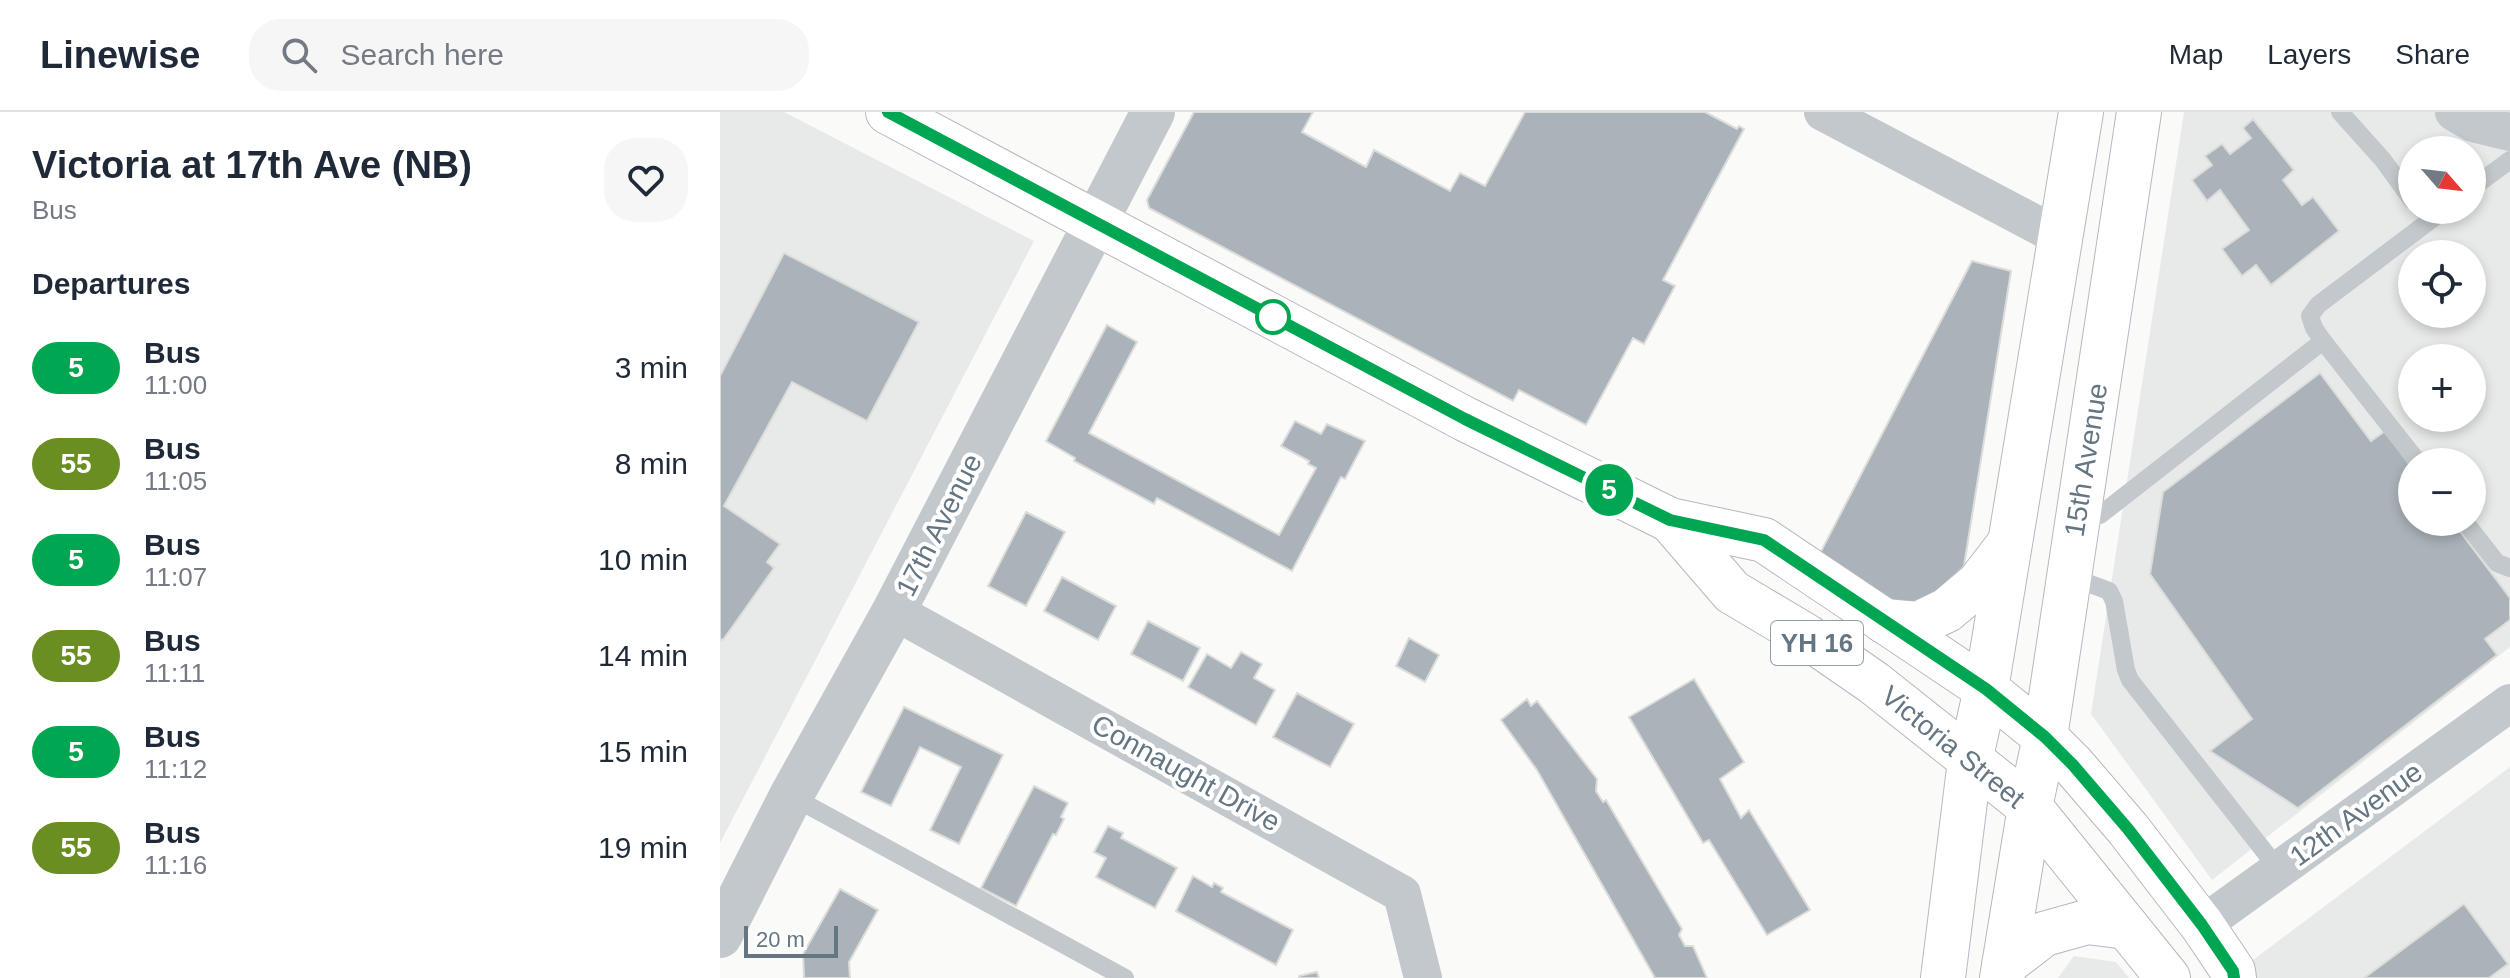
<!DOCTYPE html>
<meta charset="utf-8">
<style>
:root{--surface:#fff;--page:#f6f6f7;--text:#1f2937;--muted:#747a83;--line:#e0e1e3}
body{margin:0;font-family:Arial,sans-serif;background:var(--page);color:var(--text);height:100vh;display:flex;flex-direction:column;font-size:30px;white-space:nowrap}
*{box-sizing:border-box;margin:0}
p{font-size:26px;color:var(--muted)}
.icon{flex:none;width:44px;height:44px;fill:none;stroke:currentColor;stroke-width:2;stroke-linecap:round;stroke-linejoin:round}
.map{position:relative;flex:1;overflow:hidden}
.details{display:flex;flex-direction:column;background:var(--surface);width:720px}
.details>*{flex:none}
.badge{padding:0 16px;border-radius:26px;font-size:28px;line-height:52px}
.needle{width:52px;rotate:118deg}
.fabs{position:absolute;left:1678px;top:24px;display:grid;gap:16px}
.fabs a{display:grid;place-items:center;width:88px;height:88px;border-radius:50%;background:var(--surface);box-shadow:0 4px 12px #0003;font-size:40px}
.scale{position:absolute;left:24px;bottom:20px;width:94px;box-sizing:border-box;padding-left:8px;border:4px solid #657683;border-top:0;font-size:22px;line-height:28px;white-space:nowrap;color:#657683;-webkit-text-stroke:6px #fff;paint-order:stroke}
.map>.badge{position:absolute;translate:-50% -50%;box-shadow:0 0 0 4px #fff}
h2{padding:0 32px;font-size:30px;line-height:72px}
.round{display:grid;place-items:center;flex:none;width:84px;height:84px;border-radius:32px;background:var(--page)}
.summary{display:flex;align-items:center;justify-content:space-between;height:136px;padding:0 32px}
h1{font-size:38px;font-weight:700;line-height:60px}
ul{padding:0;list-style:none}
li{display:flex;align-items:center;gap:24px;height:96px;padding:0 32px}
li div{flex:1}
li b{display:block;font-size:30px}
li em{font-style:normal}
li .badge{min-width:88px;font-weight:700;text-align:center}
header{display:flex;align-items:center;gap:48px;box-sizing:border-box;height:112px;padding:0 40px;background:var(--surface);border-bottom:2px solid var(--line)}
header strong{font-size:38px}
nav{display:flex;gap:44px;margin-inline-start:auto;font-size:28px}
.search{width:560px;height:72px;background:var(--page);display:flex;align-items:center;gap:20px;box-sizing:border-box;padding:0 28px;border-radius:32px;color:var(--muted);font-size:30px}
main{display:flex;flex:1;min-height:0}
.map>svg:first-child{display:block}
.built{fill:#e8e9e9;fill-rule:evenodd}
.building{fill:#aab3b9;stroke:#dcdcda;stroke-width:2}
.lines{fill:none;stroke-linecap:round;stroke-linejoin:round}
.secondary-casing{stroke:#b3babf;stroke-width:46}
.trunk-casing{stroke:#b4b9bd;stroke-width:46}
.service{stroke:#c3c8cc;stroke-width:18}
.minor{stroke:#c3c8cc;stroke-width:38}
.tertiary{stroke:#c3c8cc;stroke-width:44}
.secondary{stroke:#fff;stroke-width:44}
.trunk{stroke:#fff;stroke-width:44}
.line-casing{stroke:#fff;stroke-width:18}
.line{stroke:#00a651;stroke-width:12}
.stop-dot{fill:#fff;stroke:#00a651;stroke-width:4}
.labels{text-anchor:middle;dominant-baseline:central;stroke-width:8;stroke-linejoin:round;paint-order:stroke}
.shield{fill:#fff;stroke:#939fa8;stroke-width:2}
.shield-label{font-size:26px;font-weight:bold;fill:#657683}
.street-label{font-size:28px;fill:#657683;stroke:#fff}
</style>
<header>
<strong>Linewise</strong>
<div class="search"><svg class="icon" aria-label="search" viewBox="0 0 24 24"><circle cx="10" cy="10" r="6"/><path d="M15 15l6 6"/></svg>Search here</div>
<nav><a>Map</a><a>Layers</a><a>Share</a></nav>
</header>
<main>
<section class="details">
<div class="summary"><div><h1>Victoria at 17th Ave (NB)</h1><p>Bus</p></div><a class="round"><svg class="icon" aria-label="heart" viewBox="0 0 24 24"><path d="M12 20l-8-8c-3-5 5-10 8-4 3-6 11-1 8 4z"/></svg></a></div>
<h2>Departures</h2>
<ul>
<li><span class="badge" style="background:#00a651;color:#fff">5</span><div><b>Bus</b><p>11:00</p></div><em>3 min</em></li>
<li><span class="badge" style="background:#6b8e23;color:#fff">55</span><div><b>Bus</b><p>11:05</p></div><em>8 min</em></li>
<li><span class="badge" style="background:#00a651;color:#fff">5</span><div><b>Bus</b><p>11:07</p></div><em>10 min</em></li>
<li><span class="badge" style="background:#6b8e23;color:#fff">55</span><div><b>Bus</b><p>11:11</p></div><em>14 min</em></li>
<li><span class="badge" style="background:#00a651;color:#fff">5</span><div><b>Bus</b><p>11:12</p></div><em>15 min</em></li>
<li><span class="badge" style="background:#6b8e23;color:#fff">55</span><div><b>Bus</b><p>11:16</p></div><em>19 min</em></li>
</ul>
</section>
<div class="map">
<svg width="1790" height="866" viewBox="0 0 1790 866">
<rect width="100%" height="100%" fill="#fafaf8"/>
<!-- built -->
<g class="built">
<path d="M 0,0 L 64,0 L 314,129 L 0,731 Z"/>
<path d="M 1464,0 L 1790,0 L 1790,535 L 1492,768 L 1371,602 ZM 1692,38 L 1752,38 L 1752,98 L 1692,98 ZM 1692,142 L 1752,142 L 1752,202 L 1692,202 ZM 1692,246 L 1752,246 L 1752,306 L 1692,306 ZM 1692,350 L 1752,350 L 1752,410 L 1692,410 Z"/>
<path d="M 1790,655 L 1790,866 L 1509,866 Z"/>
<path d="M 1354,844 L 1396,850 L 1409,866 L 1338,866 Z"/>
</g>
<!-- building -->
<g class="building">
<path d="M 474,0 L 593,0 L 582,20 L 646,55 L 654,38 L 730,79 L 740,61 L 765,74 L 805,0 L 985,0 L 1017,17 L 1019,14 L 1024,17 L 943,168 L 955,174 L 924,232 L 913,226 L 866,313 L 799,278 L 793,289 L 429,96 L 427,88 Z"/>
<path d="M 1533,7 L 1574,58 L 1563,68 L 1582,93 L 1593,85 L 1619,119 L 1551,173 L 1536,153 L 1522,164 L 1502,137 L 1529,118 L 1500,78 L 1487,89 L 1472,68 L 1492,53 L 1485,44 L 1502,32 L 1510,42 L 1531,26 L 1523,16 Z"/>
<path d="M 64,141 L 199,210 L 147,309 L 72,270 L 4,394 L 60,432 L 47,450 L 54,456 L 3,528 L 0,527 L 0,264 Z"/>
<path d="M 1252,149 L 1291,159 L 1244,454 L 1192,504 L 1096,449 Z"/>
<path d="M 387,213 L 417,230 L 369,321 L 559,423 L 596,356 L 588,352 L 589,349 L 561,334 L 575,309 L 601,322 L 607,312 L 645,329 L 625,367 L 621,365 L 572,459 L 437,386 L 434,392 L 354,349 L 355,346 L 326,329 Z"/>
<path d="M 1600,261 L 1651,329 L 1665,319 L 1692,356 L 1692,410 L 1733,410 L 1790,486 L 1790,508 L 1765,527 L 1777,543 L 1578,696 L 1490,639 L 1532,607 L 1430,462 L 1443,380 Z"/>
<path d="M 306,400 L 345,420 L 306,494 L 268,474 Z"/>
<path d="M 342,465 L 396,494 L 378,528 L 324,499 Z"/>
<path d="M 428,509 L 480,536 L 463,569 L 411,542 Z"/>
<path d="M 689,526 L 719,543 L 705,570 L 676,554 Z"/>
<path d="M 521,540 L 542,552 L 534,566 L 555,578 L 536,613 L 468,575 L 487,542 L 511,556 Z"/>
<path d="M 974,567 L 1024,650 L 1000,667 L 1021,706 L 1029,698 L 1090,798 L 1047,823 L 989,728 L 983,731 L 909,605 Z"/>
<path d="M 577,581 L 634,612 L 610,655 L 553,625 Z"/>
<path d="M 807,587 L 811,594 L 817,589 L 877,667 L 876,679 L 883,690 L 886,688 L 962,817 L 959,823 L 965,834 L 973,834 L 987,866 L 935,866 L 817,658 L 781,608 Z"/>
<path d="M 184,595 L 283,643 L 239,732 L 210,718 L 241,655 L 200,635 L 171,694 L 141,680 Z"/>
<path d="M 314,674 L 348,691 L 341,705 L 344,707 L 336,723 L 333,722 L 296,794 L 261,776 Z"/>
<path d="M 388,714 L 403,721 L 401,726 L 457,756 L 435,796 L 376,765 L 386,746 L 374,740 Z"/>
<path d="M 473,764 L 492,775 L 494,771 L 503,776 L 501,780 L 573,818 L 556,853 L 456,799 Z"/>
<path d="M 120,777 L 158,798 L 129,850 L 130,866 L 84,866 L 83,842 Z"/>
<path d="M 1744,792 L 1788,852 L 1769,866 L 1644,866 Z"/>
<path d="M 597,860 L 599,866 L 579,866 L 579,864 Z"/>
</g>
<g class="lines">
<defs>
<g id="secondary">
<path d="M 1223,866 L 1250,649 L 1266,577 L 1361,0"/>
<path d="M 1282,866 L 1310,695 L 1325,625 L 1419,0"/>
</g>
<g id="trunk">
<path d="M 168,0 L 745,307 L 950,408 L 1044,428 L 1266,577 L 1325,625 L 1353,653 L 1408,717 L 1482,813 L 1513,859 L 1514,866"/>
<path d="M 950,408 L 1012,480 L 1086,524 L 1154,571 L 1310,695 L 1448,866"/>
<path d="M 1164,509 L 1198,512 L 1227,498 L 1259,471 L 1289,432"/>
<path d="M 1284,853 L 1324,822 L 1367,810 L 1407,815"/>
</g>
</defs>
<!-- secondary casing -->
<use href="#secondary" class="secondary-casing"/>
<!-- trunk casing -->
<use href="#trunk" class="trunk-casing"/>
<!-- service -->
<g class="service">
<path d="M 1620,0 L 1663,48 L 1692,88"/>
<path d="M 1752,76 L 1790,48"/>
<path d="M 1698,350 L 1603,229 L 1594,216 L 1590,204 L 1598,193 L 1724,98"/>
<path d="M 1358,401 L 1380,403 L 1603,229"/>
<path d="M 1745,410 L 1777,451 L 1790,456"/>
<path d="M 1349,464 L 1389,479 L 1394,489 L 1406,558 L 1410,568 L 1559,758"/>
<path d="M 71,684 L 405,866"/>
</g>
<!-- minor -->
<g class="minor">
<path d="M 1103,0 L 1342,126"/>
<path d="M 1734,0 L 1753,11 L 1790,20"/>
<path d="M 174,499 L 682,782 L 703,866"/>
<path d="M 1482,813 L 1790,591"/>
</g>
<!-- tertiary -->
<path class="tertiary" d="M 0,824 L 71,684 L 174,499 L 433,0"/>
<!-- secondary -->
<use href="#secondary" class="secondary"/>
<!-- trunk -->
<use href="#trunk" class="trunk"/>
</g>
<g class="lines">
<defs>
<path id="line" d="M 168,0 L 745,307 L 950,408 L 1044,428 L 1266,577 L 1325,625 L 1353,653 L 1408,717 L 1482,813 L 1513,859 L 1514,866"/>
</defs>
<!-- line casing -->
<use href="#line" class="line-casing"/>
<!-- line -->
<use href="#line" class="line"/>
</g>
<!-- markers -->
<circle class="stop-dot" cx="553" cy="205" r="16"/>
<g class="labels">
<!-- shield labels -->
<rect class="shield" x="1051" y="509" width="92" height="44" rx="6"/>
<g class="shield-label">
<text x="1097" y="531">YH 16</text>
</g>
<!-- street labels -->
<g class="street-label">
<text transform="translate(1366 348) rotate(-81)">15th Avenue</text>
<text transform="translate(219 413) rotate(-63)">17th Avenue</text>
<text transform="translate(1233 635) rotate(39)">Victoria Street</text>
<text transform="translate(466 661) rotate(29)">Connaught Drive</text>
<text transform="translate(1636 702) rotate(-36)">12th Avenue</text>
</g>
</g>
</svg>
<div class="fabs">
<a><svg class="needle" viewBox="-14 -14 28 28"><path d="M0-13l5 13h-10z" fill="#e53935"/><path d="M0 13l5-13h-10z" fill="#747a83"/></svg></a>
<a><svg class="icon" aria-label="locate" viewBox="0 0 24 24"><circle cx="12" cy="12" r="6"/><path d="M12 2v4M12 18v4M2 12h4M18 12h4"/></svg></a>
<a>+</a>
<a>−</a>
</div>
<div class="scale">20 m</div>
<b class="badge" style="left:889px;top:378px;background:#00a651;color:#fff">5</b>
</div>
</main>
